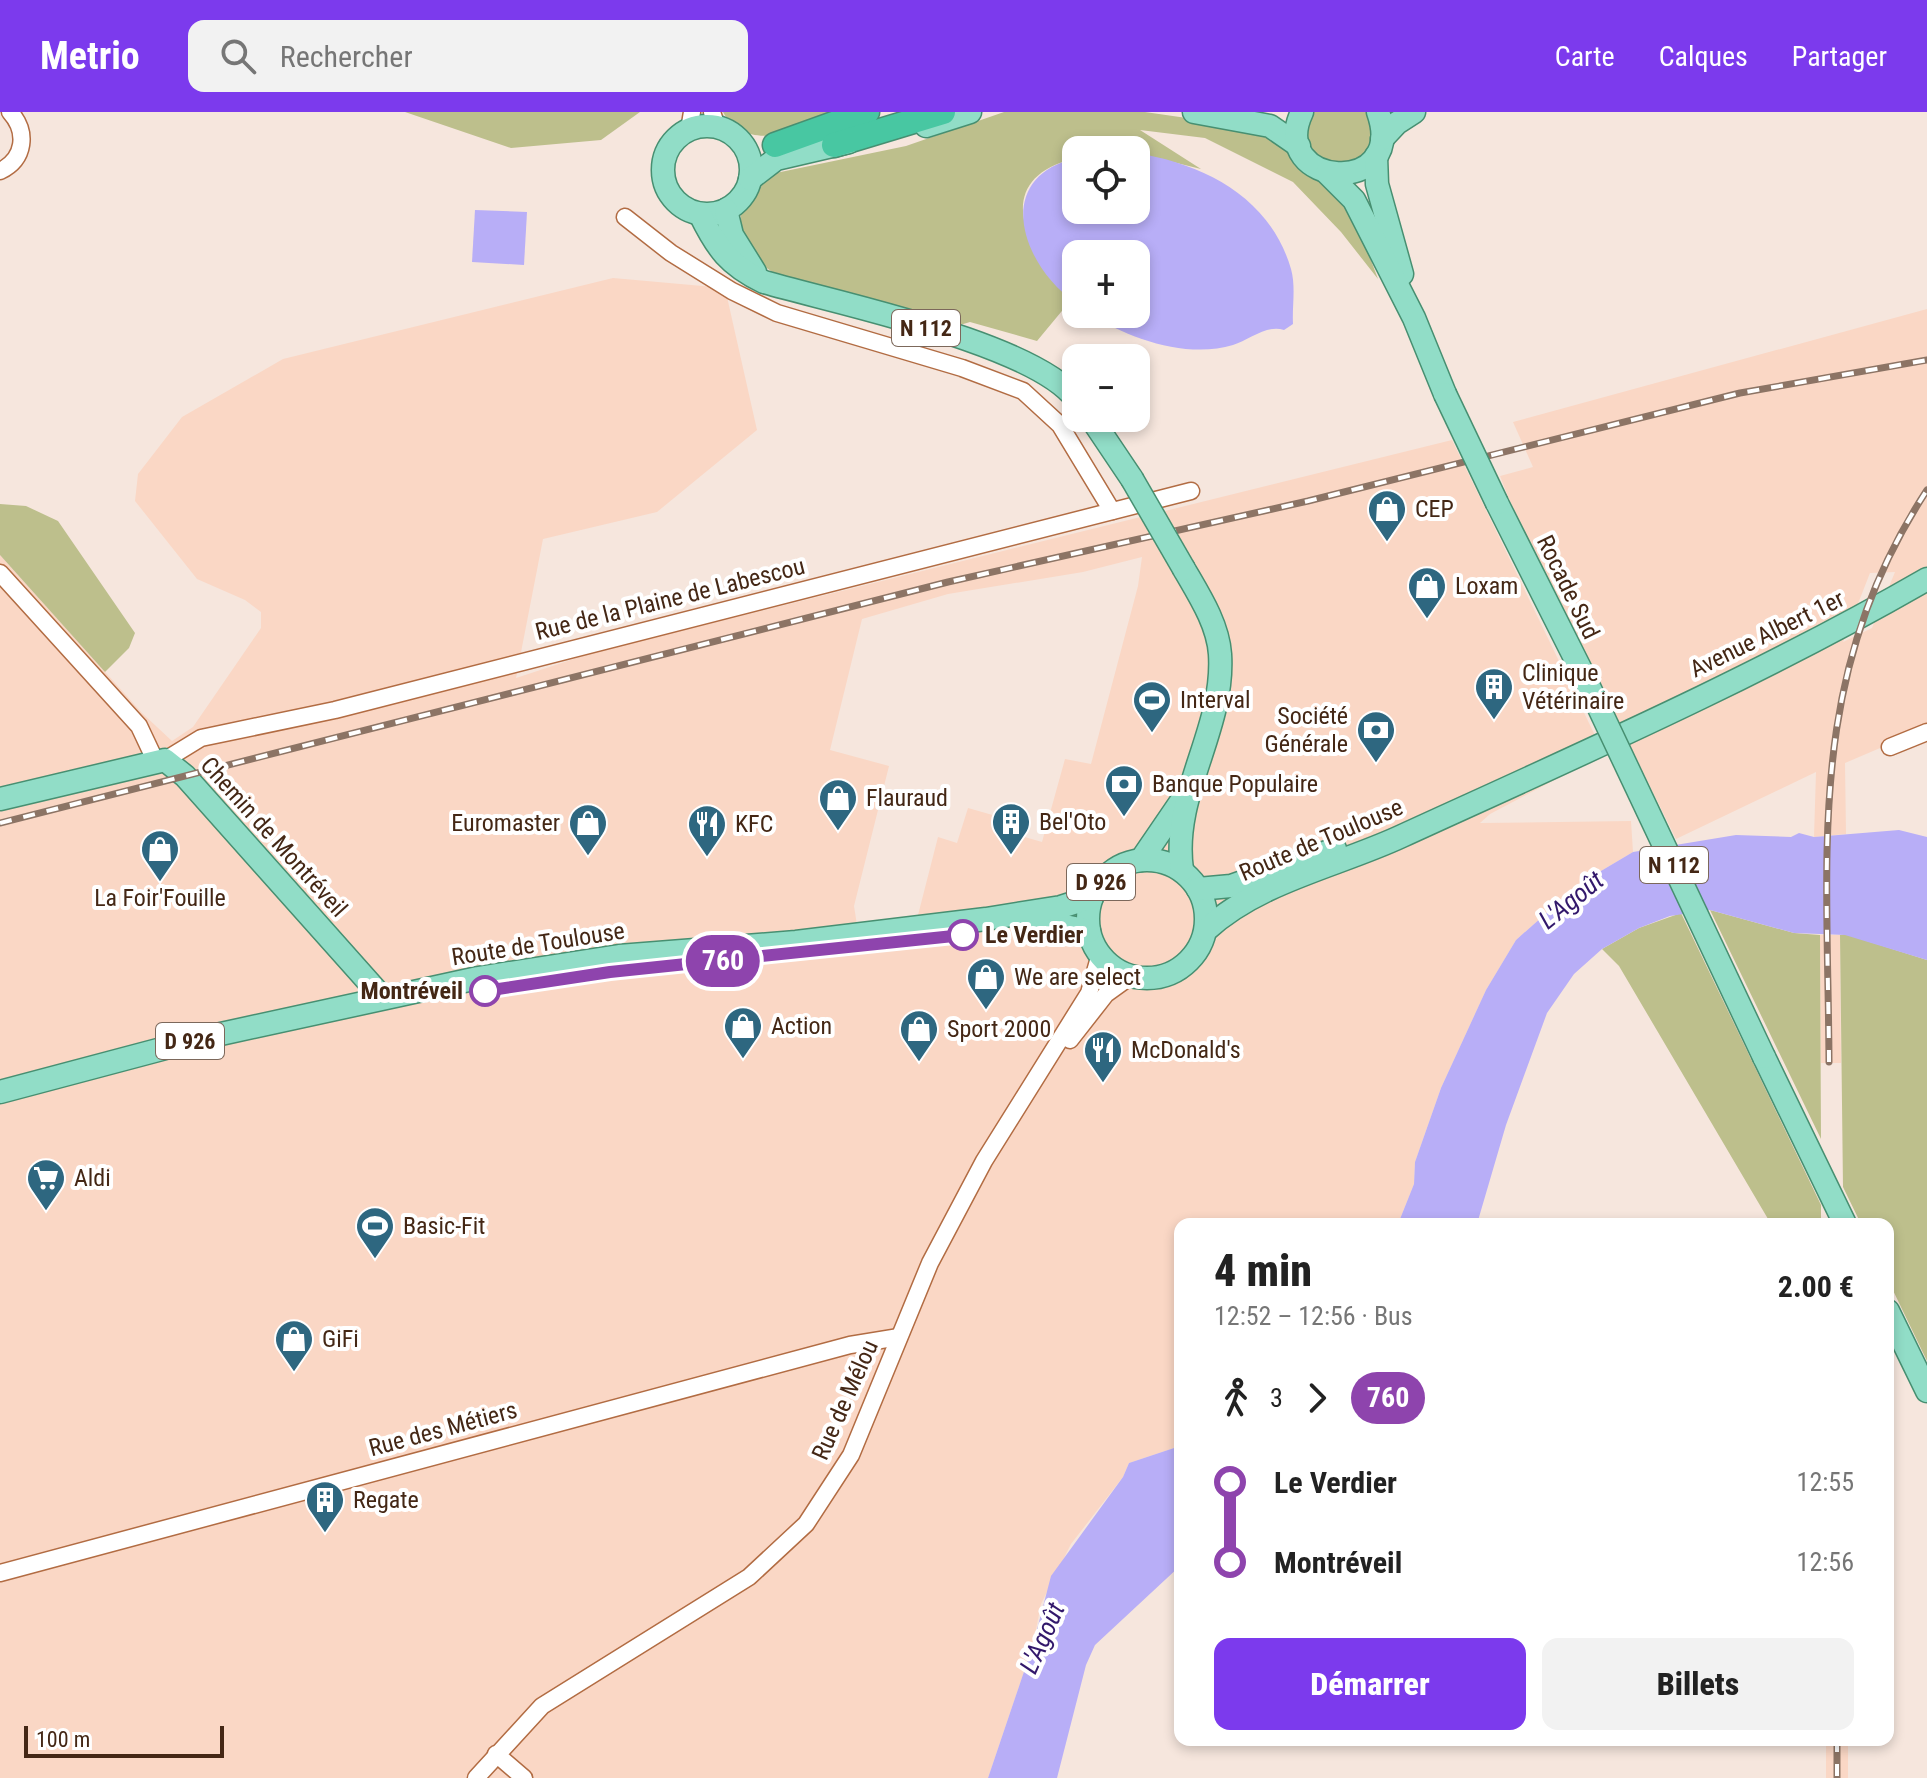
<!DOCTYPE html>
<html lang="fr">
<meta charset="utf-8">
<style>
:root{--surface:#fff;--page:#f2f2f2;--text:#222;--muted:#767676;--accent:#7c3aed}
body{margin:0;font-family:"Roboto Condensed",sans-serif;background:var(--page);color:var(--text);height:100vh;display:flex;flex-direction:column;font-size:30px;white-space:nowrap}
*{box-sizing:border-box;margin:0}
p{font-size:26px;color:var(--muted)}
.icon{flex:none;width:44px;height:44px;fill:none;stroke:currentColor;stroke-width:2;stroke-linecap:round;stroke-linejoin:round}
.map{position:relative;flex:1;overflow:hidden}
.drawer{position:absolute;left:1174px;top:1106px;width:720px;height:528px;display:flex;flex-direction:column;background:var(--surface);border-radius:16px;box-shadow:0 4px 12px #0003}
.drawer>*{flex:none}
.badge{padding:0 16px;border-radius:26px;font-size:28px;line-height:52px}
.tools{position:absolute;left:1062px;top:24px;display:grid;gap:16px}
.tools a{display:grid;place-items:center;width:88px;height:88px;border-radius:16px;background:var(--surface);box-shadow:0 4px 12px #0003;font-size:40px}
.scale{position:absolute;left:24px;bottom:20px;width:200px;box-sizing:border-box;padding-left:8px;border:4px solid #442715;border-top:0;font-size:22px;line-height:28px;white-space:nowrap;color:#442715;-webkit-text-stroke:6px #fff;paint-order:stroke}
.map>.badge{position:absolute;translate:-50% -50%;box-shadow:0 0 0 4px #fff}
.legs{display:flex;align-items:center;gap:12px;height:88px;padding:0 40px;font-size:26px}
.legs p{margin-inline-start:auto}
.summary{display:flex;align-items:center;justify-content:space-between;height:136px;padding:0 40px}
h1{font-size:44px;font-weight:800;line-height:60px}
.button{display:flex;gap:16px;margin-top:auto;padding:16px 40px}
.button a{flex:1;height:92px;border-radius:16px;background:var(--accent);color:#fff;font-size:32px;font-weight:800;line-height:92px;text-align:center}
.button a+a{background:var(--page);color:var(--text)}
ul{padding:0 40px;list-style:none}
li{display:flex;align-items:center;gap:28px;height:80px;font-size:30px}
li i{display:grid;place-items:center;width:12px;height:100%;margin:0 10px;background:currentColor}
li i::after{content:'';width:20px;height:20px;margin:-10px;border:6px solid;border-radius:50%;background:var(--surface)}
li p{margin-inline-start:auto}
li:first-child i{background:linear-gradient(#0000 50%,currentColor 0)}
li:last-child i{background:linear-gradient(currentColor 50%,#0000 0)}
header{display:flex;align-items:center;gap:48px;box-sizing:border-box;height:112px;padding:0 40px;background:var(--accent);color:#fff}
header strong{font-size:38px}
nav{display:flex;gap:44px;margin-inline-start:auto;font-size:28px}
.search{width:560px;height:72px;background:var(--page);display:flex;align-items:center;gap:20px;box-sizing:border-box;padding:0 28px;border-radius:16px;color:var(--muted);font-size:30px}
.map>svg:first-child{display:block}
.built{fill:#fad7c5;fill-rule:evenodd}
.green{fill:#bdbf8c}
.water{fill:#b8aef7}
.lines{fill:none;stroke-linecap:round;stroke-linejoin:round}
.minor-casing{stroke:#b26c43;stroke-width:19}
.major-casing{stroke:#478f71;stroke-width:25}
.highway-casing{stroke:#478f71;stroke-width:27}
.minor{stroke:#fff;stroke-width:16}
.major{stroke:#91ddc7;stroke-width:22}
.highway{stroke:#48c7a2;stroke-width:24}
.rail-casing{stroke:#8c7465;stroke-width:7}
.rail{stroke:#fff;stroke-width:4;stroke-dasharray:12;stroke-linecap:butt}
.major-bridge-casing{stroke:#478f71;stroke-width:25;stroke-linecap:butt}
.major-bridge{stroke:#91ddc7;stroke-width:22}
.line-1-casing{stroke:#fff;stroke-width:18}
.line-1{stroke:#8e44ad;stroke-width:12}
.stop-1-dot{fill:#fff;stroke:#8e44ad;stroke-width:4}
.labels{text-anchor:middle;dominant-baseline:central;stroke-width:8;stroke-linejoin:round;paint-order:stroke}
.shield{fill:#fff;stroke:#7c685b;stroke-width:2}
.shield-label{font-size:22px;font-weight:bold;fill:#442715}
.poi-label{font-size:24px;fill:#442715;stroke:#fff;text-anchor:start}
.street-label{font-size:24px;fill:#442715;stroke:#fff}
.stop-label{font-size:24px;font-weight:bold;fill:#442715;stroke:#fff;text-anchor:start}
.water-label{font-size:26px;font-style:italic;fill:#32186b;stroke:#fff}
</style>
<header>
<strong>Metrio</strong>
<div class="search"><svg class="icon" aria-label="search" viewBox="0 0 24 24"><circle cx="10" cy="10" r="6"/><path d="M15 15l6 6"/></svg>Rechercher</div>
<nav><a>Carte</a><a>Calques</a><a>Partager</a></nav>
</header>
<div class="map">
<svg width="1927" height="1666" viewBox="0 0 1927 1666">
<rect width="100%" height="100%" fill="#f6e6dd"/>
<!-- built -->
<g class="built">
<path d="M 613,166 L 725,176 L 757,318 L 657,400 L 543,427 L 516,566 L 595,540 L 1452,328 L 1604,642 L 1490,702 L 1480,711 L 1631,709 L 1633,740 L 1579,772 L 1516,828 L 1486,878 L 1441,976 L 1415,1050 L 1414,1072 L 1398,1112 L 1180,1112 L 1180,1334 L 1129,1351 L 1123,1365 L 1071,1432 L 1041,1492 L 1033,1533 L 988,1666 L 0,1666 L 0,443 L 142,601 L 172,629 L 193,615 L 261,516 L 261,500 L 245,488 L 197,467 L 135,389 L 138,362 L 182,305 L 283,247 ZM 1142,445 L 1138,474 L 1091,652 L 1065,647 L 1042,730 L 1001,718 L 1003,706 L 968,696 L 957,731 L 938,725 L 917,807 L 857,813 L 854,794 L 889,654 L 830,638 L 862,507 L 948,482 L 1083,460 Z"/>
<path d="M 1927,197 L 1927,616 L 1845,651 L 1846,722 L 1814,725 L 1816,660 L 1676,727 L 1509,387 L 1500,364 L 1533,355 L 1513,310 ZM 1895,460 L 1872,516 L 1843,530 L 1870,461 Z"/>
<path d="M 1820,823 L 1840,823 L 1841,951 L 1821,951 Z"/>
<rect x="1826" y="1628" width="22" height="38"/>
</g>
<!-- green -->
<g class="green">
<path d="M 405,0 L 640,0 L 601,28 L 511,36 Z"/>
<path d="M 723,0 L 834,0 C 805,21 744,41 723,0 Z"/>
<path d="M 1004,0 L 1145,0 L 1263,17 L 1291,38 L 1303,61 L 1335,78 L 1354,103 L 1378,167 L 1341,120 L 1293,70 L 1205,26 L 1140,18 L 1201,57 L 1136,41 L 1136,38 L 1076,38 L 1076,46 C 985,68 1030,142 1071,188 L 1037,229 L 970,210 L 950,216 C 901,202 810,184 771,159 C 751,146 739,123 741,100 L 771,62 L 906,34 Z"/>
<path d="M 1313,0 L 1368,0 L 1372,34 L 1357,50 L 1324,51 C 1308,35 1302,22 1313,0 Z"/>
<path d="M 0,392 L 26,394 L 58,409 L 135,521 L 129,536 L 105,560 L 0,443 Z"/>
<path d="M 1710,798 L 1794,821 L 1820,823 L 1821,1027 Z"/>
<path d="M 1681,801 L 1821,1093 L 1821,1112 L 1771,1112 L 1619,854 L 1602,837 L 1639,816 Z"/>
<path d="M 1845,822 L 1927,848 L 1927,1249 L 1888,1168 L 1888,1112 L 1861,1112 L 1843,1075 L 1840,823 Z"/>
</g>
<!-- water -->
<g class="water">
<path d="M 1136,41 C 1204,52 1270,85 1291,157 C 1296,175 1292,194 1293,212 L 1284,218 C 1267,212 1249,228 1233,233 C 1188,247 1128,227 1091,202 L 1136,202 L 1136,142 L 1076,142 L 1076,191 C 1022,154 991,66 1076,46 L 1076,98 L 1136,98 Z"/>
<path d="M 475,98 L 527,100 L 524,153 L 472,150 Z"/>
<path d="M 1899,718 L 1927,725 L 1927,848 L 1845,823 L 1794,821 L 1710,798 L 1670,804 L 1639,816 L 1602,837 L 1574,862 L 1547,901 L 1506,1013 L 1477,1112 L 1398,1112 L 1414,1072 L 1415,1050 L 1441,976 L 1486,878 L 1516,828 L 1579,772 L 1633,740 L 1736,723 L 1791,725 L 1799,721 L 1814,725 Z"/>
<path d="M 1180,1334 L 1180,1454 L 1095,1533 L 1086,1553 L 1057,1666 L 988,1666 L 1033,1533 L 1051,1464 L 1123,1365 L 1129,1351 Z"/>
</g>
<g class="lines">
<defs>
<g id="minor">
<path d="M 712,0 L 717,15"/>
<path d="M 689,18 L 692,0"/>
<path d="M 0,59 C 25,47 28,20 10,0"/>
<path d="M 625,105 L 671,141 L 732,179 L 777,201 L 962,256 L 1023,279 L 1060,313 L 1112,399"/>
<path d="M 0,461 L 139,614 L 155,648"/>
<path d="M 1890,635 L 1927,620"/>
<path d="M 165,648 L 201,626 L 335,598 L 1191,379"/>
<path d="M 1070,928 L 1106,882 L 1131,864"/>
<path d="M 0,1461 L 850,1233 L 899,1225"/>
<path d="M 496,1642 L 524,1666"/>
<path d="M 476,1666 L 542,1594 L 749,1465 L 806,1412 L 851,1343 L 930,1151 L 984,1049 L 1089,881 L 1100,842"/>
</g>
<g id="major">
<path d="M 1194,0 L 1270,14 L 1299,34"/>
<path d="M 1302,0 C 1266,76 1409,87 1378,0"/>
<circle cx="707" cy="58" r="44"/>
<path d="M 926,14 L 970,0"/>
<path d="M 1382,27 L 1397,11 L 1414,0"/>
<path d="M 1376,44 L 1377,72 L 1402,162"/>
<path d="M 1327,61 L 1354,88 L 1414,206 L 1445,282"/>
<path d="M 750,67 L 776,47 L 849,30"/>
<path d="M 726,98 L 732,123 L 755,160"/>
<path d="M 700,102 C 717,137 729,153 764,170 C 836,191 1033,231 1076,287"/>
<path d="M 1091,306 L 1132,367"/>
<path d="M 1497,391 L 1583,562"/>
<path d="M 0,687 L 165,648 L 185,664 L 382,885"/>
<circle cx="1147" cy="807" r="59"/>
<path d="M 1141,748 L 1182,688"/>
<path d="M 1182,758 C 1171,682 1225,618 1220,542 C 1218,512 1199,483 1184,457"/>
<path d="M 1198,777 L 1231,774 L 1335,737"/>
<path d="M 1028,816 L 1055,812 L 1089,819"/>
<path d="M 1206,818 C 1259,769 1338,754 1402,724 C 1579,643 1759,564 1927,467"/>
<path d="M 1764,945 L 1845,1112"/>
<path d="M 0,980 L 207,925 L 478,866 L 619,844 L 796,830 L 986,807 L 1061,795 L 1092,785"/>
<path d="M 1888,1199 L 1927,1279"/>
</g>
<g id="highway">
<path d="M 775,33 L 867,0"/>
<path d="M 834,33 L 943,0"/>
</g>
</defs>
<!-- minor casing -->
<use href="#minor" class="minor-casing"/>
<!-- major casing -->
<use href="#major" class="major-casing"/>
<!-- highway casing -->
<use href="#highway" class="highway-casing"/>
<!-- minor -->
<use href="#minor" class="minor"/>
<!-- major -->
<use href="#major" class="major"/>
<!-- highway -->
<use href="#highway" class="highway"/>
<defs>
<g id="rail">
<path d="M 0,711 L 948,470 L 1308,389 L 1740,281 L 1927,248"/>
<path d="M 1829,950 C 1828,739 1805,565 1927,378"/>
<path d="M 1837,1628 L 1837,1666"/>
</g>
</defs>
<!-- rail casing -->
<use href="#rail" class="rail-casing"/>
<!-- rail -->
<use href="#rail" class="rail"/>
<defs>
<g id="major-bridge">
<path d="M 1445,282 L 1497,391"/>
<path d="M 1132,367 L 1184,457"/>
<path d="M 1583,562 L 1764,945"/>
</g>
</defs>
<!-- major-bridge casing -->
<use href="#major-bridge" class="major-bridge-casing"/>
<!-- major-bridge -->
<use href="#major-bridge" class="major-bridge"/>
</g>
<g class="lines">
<defs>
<path id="line-1" d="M 485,879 L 610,860 L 963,823"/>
</defs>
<!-- line-1 casing -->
<use href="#line-1" class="line-1-casing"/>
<!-- line-1 -->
<use href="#line-1" class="line-1"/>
</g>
<!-- icons -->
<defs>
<symbol id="shop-pin" viewBox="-11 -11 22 30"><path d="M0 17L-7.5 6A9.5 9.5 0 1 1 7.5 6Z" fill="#2e6780" stroke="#fff"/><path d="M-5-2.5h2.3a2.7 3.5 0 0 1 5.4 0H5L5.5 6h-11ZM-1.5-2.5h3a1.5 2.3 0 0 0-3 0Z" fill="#fff"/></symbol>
<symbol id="building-pin" viewBox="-11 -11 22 30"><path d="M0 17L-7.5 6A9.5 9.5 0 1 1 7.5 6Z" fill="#2e6780" stroke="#fff"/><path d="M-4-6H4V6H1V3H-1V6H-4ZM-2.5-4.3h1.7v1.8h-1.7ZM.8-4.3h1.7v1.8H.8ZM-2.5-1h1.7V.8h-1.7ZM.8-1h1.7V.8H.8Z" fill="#fff"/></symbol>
<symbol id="stadium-pin" viewBox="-11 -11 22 30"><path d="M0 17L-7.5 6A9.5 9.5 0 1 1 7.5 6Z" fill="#2e6780" stroke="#fff"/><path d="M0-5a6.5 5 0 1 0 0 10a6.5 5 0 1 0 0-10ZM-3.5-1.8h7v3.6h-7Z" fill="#fff"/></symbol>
<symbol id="bank-pin" viewBox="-11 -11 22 30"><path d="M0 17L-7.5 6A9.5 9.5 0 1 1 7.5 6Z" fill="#2e6780" stroke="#fff"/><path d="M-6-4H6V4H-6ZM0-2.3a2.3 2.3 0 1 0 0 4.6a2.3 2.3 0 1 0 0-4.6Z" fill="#fff"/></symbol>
<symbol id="restaurant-pin" viewBox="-11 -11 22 30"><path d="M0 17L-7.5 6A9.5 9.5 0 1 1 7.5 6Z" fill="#2e6780" stroke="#fff"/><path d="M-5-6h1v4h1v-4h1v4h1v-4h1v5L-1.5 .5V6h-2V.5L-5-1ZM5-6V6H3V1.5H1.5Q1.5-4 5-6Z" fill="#fff"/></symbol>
<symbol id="supermarket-pin" viewBox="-11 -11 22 30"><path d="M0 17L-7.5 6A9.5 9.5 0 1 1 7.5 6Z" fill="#2e6780" stroke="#fff"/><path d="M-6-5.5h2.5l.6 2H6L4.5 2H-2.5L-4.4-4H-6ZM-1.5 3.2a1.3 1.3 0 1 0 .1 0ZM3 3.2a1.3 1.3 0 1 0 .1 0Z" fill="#fff"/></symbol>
</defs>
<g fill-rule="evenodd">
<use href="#shop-pin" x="1365" y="375" width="44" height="60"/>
<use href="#shop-pin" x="1405" y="452" width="44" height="60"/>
<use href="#building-pin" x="1472" y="553" width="44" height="60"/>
<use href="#stadium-pin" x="1130" y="566" width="44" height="60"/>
<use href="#bank-pin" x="1354" y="596" width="44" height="60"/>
<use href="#bank-pin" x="1102" y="650" width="44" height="60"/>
<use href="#shop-pin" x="816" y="664" width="44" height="60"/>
<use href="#building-pin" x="989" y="688" width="44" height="60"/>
<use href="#shop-pin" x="566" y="689" width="44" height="60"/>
<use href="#restaurant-pin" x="685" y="690" width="44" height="60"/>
<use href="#shop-pin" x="138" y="715" width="44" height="60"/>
<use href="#shop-pin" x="964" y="843" width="44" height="60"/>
<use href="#shop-pin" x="721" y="892" width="44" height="60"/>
<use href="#shop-pin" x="897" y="895" width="44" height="60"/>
<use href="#restaurant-pin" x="1081" y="916" width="44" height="60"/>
<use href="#supermarket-pin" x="24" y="1044" width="44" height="60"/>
<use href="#stadium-pin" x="353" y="1092" width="44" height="60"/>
<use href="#shop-pin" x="272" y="1205" width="44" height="60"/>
<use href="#building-pin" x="303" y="1366" width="44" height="60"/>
</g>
<!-- markers -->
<g class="stop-1-dot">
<circle cx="963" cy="823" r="14"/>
<circle cx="485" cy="879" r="14"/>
</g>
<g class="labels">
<!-- shield labels -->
<g class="shield">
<rect x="892" y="198" width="68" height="36" rx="6"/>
<rect x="1640" y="735" width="68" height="36" rx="6"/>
<rect x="1067" y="752" width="68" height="36" rx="6"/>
<rect x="156" y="911" width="68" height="36" rx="6"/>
</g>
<g class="shield-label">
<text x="926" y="216">N 112</text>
<text x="1674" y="753">N 112</text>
<text x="1101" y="770">D 926</text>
<text x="190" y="929">D 926</text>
</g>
<!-- poi labels -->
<g class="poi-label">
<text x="1415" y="397">CEP</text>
<text x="1455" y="474">Loxam</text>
<text x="1522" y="561">Clinique<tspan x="1522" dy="28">Vétérinaire</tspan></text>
<text x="1180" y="588">Interval</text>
<text x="1348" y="604" text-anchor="end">Société<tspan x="1348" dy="28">Générale</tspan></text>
<text x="1152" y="672">Banque Populaire</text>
<text x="866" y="686">Flauraud</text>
<text x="1039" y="710">Bel'Oto</text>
<text x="560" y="711" text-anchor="end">Euromaster</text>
<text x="735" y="712">KFC</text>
<text x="160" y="786" text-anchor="middle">La Foir'Fouille</text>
<text x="1014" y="865">We are select</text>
<text x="771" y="914">Action</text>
<text x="947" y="917">Sport 2000</text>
<text x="1131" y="938">McDonald's</text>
<text x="74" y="1066">Aldi</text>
<text x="403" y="1114">Basic-Fit</text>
<text x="322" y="1227">GiFi</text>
<text x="353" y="1388">Regate</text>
</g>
<!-- street labels -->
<g class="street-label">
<text transform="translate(1568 475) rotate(64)">Rocade Sud</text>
<text transform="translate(670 487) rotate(-14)">Rue de la Plaine de Labescou</text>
<text transform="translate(1767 522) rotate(-26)">Avenue Albert 1er</text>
<text transform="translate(274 725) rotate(48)">Chemin de Montréveil</text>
<text transform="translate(1321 728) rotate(-23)">Route de Toulouse</text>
<text transform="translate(538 832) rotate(-9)">Route de Toulouse</text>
<text transform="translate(845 1288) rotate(-66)">Rue de Mélou</text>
<text transform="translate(443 1317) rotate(-15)">Rue des Métiers</text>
</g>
<!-- stop labels -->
<g class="stop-label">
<text x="985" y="823">Le Verdier</text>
<text x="463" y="879" text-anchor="end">Montréveil</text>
</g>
<!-- water labels -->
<g class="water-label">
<text transform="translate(1571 788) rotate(-39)">L'Agoût</text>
<text transform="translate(1042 1526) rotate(-66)">L'Agoût</text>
</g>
</g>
</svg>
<div class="tools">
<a><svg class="icon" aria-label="locate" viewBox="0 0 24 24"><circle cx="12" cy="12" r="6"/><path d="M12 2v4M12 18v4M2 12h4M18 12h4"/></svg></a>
<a>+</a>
<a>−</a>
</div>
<div class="scale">100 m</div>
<b class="badge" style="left:723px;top:849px;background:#8e44ad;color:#fff">760</b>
<section class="drawer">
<div class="summary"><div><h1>4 min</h1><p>12:52 – 12:56 · Bus</p></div><b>2.00 €</b></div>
<div class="legs"><svg class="icon" aria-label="walk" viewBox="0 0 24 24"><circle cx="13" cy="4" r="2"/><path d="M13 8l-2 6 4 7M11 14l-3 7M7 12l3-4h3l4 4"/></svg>3<svg class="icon" aria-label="forward" viewBox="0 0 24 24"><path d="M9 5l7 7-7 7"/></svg><b class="badge" style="background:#8e44ad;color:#fff">760</b></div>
<ul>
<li><i style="color:#8e44ad"></i><b>Le Verdier</b><p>12:55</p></li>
<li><i style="color:#8e44ad"></i><b>Montréveil</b><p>12:56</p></li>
</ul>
<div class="button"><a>Démarrer</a><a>Billets</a></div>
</section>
</div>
